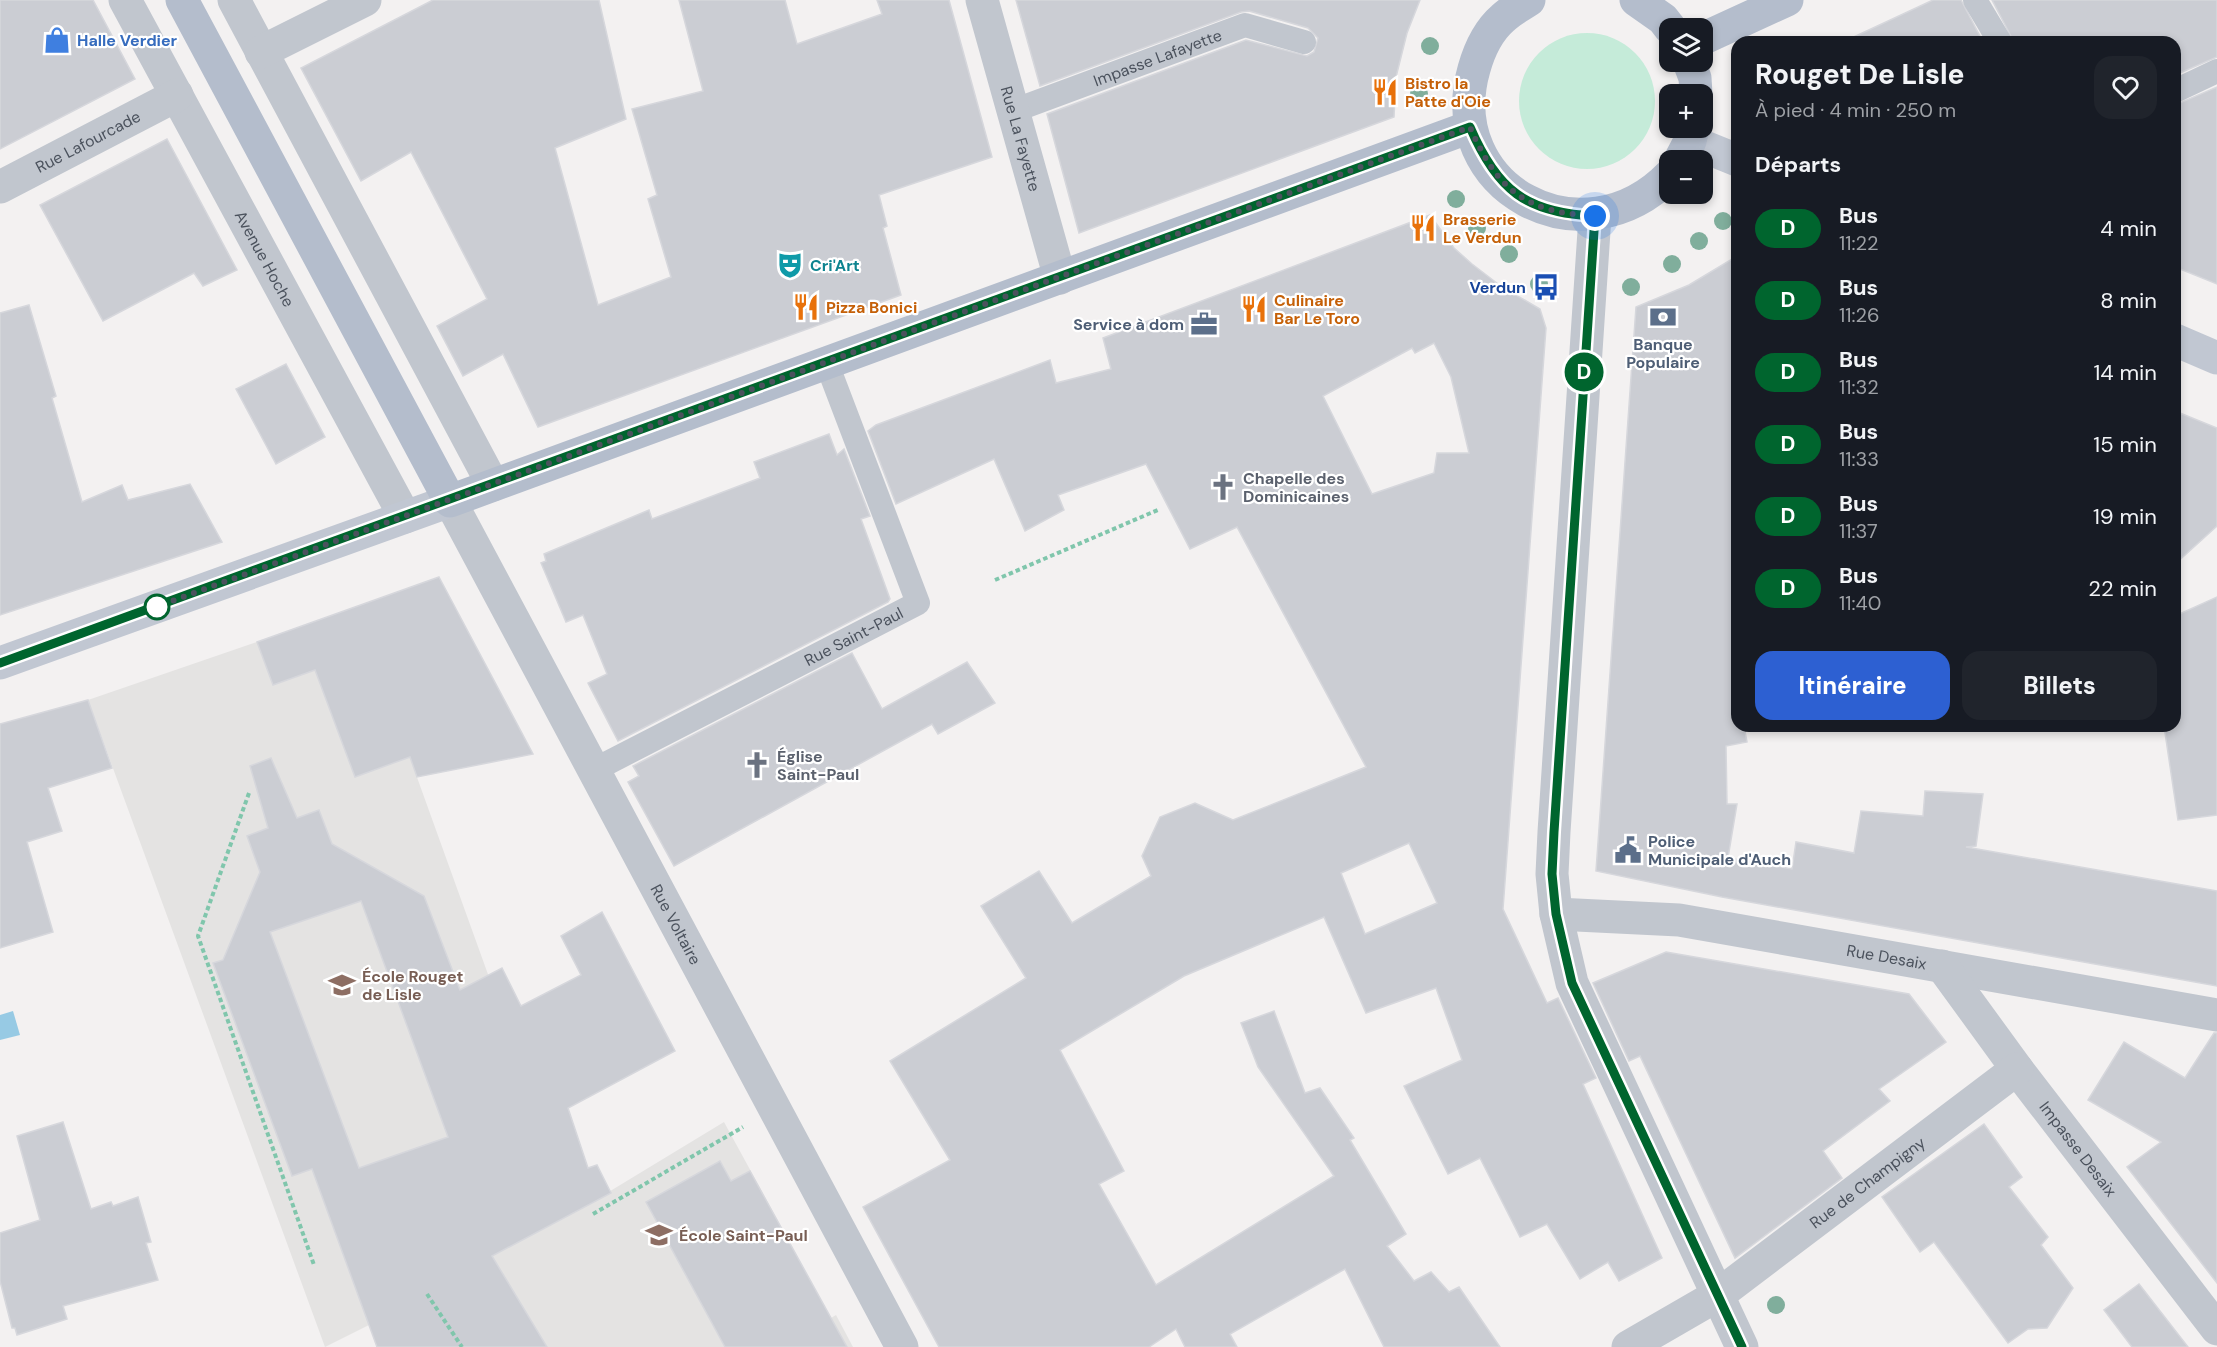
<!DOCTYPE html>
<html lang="fr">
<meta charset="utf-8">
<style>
:root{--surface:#171b24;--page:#20242c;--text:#f1f3f6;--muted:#9ea1a6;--accent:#2d60d2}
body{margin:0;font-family:"DM Sans",sans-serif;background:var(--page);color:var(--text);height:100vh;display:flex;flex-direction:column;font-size:22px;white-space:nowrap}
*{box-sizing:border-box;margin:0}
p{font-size:20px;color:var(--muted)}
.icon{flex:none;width:33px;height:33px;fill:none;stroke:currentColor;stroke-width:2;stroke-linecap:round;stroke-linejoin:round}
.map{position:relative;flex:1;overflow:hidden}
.details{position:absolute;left:1731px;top:36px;width:450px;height:696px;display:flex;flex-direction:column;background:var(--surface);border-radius:18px;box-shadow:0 3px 9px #0003}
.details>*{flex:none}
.badge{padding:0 12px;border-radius:20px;font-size:21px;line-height:39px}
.fabs{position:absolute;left:1659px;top:18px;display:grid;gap:12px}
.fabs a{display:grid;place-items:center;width:54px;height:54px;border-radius:12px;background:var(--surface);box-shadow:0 3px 9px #0003;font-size:30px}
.you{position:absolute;width:30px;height:30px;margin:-15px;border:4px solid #fff;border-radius:50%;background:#1a73e8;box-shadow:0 0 0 9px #1a73e833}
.map>.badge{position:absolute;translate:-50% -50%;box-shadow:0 0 0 3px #fff}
h2{padding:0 24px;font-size:22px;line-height:54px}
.round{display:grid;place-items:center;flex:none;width:63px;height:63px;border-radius:18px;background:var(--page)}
.overview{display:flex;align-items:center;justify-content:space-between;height:102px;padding:0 24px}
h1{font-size:28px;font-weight:800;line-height:45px}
.primary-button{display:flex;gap:12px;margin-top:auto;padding:12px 24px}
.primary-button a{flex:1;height:69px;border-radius:18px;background:var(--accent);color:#fff;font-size:24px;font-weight:800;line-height:69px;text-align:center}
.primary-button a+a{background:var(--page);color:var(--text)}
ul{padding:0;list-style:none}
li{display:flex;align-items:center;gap:18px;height:72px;padding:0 24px}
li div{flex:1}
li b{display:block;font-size:22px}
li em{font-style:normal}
li .badge{min-width:66px;font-weight:700;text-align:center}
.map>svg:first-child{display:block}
.education{fill:#e4e3e2}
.green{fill:#c5ebd9}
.water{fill:#97cae4}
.building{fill:#cbcdd3;stroke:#d6d7dc;stroke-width:1.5;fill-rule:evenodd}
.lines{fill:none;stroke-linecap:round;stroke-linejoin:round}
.path{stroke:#80c6ac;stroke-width:4;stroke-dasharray:4.5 3;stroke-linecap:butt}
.service{stroke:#c1c6ce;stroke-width:24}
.minor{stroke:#c1c6ce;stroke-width:33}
.tertiary{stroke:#c1c6ce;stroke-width:33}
.secondary{stroke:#c1c7d2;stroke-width:33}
.primary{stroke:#b4bdcc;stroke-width:33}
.tree{fill:#80ae9c}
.line-casing{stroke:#fff;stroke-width:14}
.line{stroke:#00652e;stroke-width:9}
.walk{stroke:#4b525d;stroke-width:6;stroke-dasharray:0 10.8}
.stop-dot{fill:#fff;stroke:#00652e;stroke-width:3}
.labels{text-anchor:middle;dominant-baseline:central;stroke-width:4.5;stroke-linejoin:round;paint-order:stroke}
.shop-label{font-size:16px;font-weight:bold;fill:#366cbe;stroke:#fff;text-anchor:start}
.street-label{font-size:16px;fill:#4b525d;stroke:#fff}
.food-label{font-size:16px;font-weight:bold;fill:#c56008;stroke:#fff;text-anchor:start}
.culture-label{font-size:16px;font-weight:bold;fill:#0d838f;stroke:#fff;text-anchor:start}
.transit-label{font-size:16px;font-weight:bold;fill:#164399;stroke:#fff;text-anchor:end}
.service-label{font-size:16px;font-weight:bold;fill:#4e5e75;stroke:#fff;text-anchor:end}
.worship-label{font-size:16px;font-weight:bold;fill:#5b616d;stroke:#fff;text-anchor:start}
.education-label{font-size:16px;font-weight:bold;fill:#785e54;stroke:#fff;text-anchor:start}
</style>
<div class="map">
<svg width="2217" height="1347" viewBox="0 0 2217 1347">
<rect width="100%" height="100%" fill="#f3f1f1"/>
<!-- education -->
<path class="education" d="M 356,608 L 574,1213 L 724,1122 L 831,1318 L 836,1315 L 853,1347 L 482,1347 L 369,1325 L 325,1347 L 88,700 Z"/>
<!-- green -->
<circle class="green" cx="1587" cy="101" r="68"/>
<!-- water -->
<path class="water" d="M 13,1011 L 20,1035 L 0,1040 L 0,1015 Z"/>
<!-- building -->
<g class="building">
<path d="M 0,0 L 93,0 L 135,79 L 0,149 Z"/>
<path d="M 433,0 L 599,0 L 626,119 L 555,148 L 598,305 L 671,277 L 648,199 L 657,195 L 632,109 L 703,91 L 679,0 L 785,0 L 797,44 L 882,14 L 877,0 L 949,0 L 992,157 L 879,195 L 887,226 L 883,228 L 901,295 L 538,427 L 503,354 L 463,376 L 437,326 L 487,299 L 411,152 L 361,181 L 301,68 Z"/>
<path d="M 1016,0 L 1420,0 L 1407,33 L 1396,77 L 1394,117 L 1079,233 L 1047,114 L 1246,40 L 1307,56 L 1314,52 L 1318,38 L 1308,28 L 1249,11 L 1241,12 L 1040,86 Z"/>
<path d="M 1933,0 L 1961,0 L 1983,42 L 1843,42 Z"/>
<path d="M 1992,0 L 2217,0 L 2217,57 L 2175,75 L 2175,42 L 2014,42 Z"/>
<path d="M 2217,87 L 2217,284 L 2175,267 L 2175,105 Z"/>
<path d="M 167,139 L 237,270 L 203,286 L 194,273 L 103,321 L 40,205 Z"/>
<path d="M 1430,215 L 1454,248 L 1472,264 L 1502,287 L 1540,309 L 1546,328 L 1503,909 L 1547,1003 L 1558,998 L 1596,1078 L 1583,1084 L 1662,1258 L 1619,1281 L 1608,1262 L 1580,1279 L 1547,1224 L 1520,1237 L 1480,1158 L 1448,1174 L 1404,1086 L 1462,1060 L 1436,988 L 1366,1013 L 1324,917 L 1184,976 L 1060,1050 L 1124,1171 L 1099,1184 L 1156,1285 L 1334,1176 L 1258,1067 L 1241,1023 L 1274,1011 L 1305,1093 L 1320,1088 L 1354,1138 L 1350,1140 L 1406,1234 L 1387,1246 L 1414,1281 L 1431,1272 L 1449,1292 L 1459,1287 L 1500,1347 L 1384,1347 L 1345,1269 L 1230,1334 L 1237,1347 L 1185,1347 L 1176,1329 L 1149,1347 L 939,1347 L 863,1207 L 950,1160 L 890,1061 L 1026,978 L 981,906 L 1039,871 L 1072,923 L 1151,876 L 1142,856 L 1160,817 L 1195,803 L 1233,820 L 1366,767 L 1237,527 L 1190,549 L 1146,464 L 1058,495 L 1064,510 L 1025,531 L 994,459 L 896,504 L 868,431 L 876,425 L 1050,360 L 1056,383 L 1111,369 L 1103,338 ZM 1434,343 L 1451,377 L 1469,453 L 1437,453 L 1434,473 L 1372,494 L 1323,396 L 1412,348 L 1415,353 ZM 1409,843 L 1437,903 L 1365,934 L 1341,873 Z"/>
<path d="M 1737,256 L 1737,726 L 1744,726 L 1747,742 L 1726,746 L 1727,804 L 1737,804 L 1728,858 L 1792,869 L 1796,842 L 1854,853 L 1861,811 L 1923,816 L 1925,791 L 1983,794 L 1976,846 L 1966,847 L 2217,891 L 2217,986 L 1722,897 L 1596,871 L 1636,307 L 1689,285 Z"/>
<path d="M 29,305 L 56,396 L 52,398 L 82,502 L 122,485 L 128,500 L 190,484 L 222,542 L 0,615 L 0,313 Z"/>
<path d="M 286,364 L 325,437 L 276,464 L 236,389 Z"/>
<path d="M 2175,411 L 2217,428 L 2217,526 L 2175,564 Z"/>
<path d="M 829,434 L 837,455 L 844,449 L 870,516 L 861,519 L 890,599 L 888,602 L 618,741 L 588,683 L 607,674 L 583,615 L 566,622 L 541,563 L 546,561 L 544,554 L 649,510 L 652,519 L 760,478 L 754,462 Z"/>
<path d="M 439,577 L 533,754 L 417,777 L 410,757 L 355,777 L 315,670 L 273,685 L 257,642 Z"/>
<path d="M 2217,597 L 2217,815 L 2178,820 L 2164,726 L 2175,726 L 2175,616 Z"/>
<path d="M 852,653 L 882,709 L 967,662 L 995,703 L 938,734 L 932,724 L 674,866 L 628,782 L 639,776 L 633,766 Z"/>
<path d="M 88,700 L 112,768 L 48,788 L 62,831 L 27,842 L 53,932 L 0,948 L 0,724 Z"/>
<path d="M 271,758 L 297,818 L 319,810 L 332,844 L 424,896 L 460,990 L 502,968 L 521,1006 L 581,975 L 561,936 L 602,912 L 675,1051 L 568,1108 L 588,1168 L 597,1165 L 611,1193 L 492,1256 L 547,1347 L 377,1347 L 312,1169 L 292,1176 L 213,963 L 223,960 L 260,872 L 247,836 L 268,828 L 250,766 ZM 361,901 L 448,1137 L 359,1168 L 270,932 Z"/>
<path d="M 1666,952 L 1909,994 L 1946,1042 L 1879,1089 L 1890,1101 L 1823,1151 L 1842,1178 L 1735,1258 L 1640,1056 L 1629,1061 L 1593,983 Z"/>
<path d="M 2214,1033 L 2217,1033 L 2217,1283 L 2127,1167 L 2161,1142 L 2088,1100 L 2124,1042 L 2185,1078 Z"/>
<path d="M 63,1122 L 91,1209 L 111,1202 L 113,1206 L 138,1197 L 151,1242 L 146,1243 L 158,1280 L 63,1306 L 67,1319 L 17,1335 L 15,1328 L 12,1328 L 0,1281 L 0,1233 L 40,1220 L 17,1136 Z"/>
<path d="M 1984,1124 L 2022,1177 L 2009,1187 L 2048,1237 L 2041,1245 L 2073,1288 L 2047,1328 L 2028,1329 L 2008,1343 L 1934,1242 L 1920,1252 L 1882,1197 Z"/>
<path d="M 720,1161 L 731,1181 L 750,1171 L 847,1347 L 725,1347 L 646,1202 Z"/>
<path d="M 2139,1284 L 2188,1347 L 2132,1347 L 2104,1310 Z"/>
</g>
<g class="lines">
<!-- path -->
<g class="path">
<path d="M 995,580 L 1160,509"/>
<path d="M 249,793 L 198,936 L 314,1265"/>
<path d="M 593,1214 L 743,1127"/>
<path d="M 427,1294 L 462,1347"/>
</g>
<!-- service -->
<g class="service">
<path d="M 1975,0 L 2000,42"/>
<path d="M 2175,91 L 2217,71"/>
<path id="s1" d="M 1013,111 L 1245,25 L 1304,42"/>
<path id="s2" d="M 594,770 L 918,603 L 827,364"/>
</g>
<!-- minor -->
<g class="minor">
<path id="s3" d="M 125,0 L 405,517"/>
<path d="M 234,0 L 493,485"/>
<path id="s4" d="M 982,0 L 1060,278"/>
<path d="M 261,52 L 365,0"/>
<path id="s5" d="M 0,187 L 177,95"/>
<path d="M 1595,216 L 1554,832 L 1552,874 L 1556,914 L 1572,983 L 1742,1347"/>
<path id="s6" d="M 1556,914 L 1679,920 L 2217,1015"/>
<path id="s7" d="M 1942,966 L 2017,1069 L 2217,1329"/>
<path id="s8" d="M 1628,1347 L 1718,1295 L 2017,1069"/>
</g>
<!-- tertiary -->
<path class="tertiary" id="s9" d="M 450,501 L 902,1347"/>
<!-- secondary -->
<g class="secondary">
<path d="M 1690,141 L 1737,160"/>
<path d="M 2175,340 L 2217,358"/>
<path d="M 0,663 L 450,501"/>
</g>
<!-- primary -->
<g class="primary">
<path d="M 182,0 L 450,501 L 1470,127"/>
<path d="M 1529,0 C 1520,6 1510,11 1503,18 C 1488,31 1479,51 1474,69 C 1440,188 1582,265 1670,175"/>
<path d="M 1636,0 L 1663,19 L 1670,28"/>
<path d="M 1702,39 L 1787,0"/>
<path d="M 1689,62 L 1695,78 L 1696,94"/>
<path d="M 1680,160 L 1690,141 L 1693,128"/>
</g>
</g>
<!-- trees -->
<g class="tree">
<circle cx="1430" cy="46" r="9"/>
<circle cx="1419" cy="94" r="9"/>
<circle cx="1456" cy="199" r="9"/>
<circle cx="1723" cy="221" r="9"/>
<circle cx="1477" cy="228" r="9"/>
<circle cx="1699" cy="241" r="9"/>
<circle cx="1509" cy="254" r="9"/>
<circle cx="1672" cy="264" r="9"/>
<circle cx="1539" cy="284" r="9"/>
<circle cx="1631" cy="287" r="9"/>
<circle cx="1776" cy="1305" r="9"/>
</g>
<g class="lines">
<defs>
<path id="line" d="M 0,663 L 1470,127 C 1497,190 1526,213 1595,216 L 1554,832 L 1552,874 L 1556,914 L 1572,983 L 1742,1347"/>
</defs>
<!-- line casing -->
<use href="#line" class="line-casing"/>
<!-- line -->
<use href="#line" class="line"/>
<!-- walk -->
<path class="walk" d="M 157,607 L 150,609 L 1470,127 C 1497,190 1526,213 1595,216"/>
</g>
<!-- icons -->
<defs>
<symbol id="shop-bare" viewBox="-9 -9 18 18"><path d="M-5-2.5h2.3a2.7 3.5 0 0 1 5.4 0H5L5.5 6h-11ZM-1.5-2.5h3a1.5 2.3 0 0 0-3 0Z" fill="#3f7fe0" stroke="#fff" stroke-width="2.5" paint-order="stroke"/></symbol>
<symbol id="restaurant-bare" viewBox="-9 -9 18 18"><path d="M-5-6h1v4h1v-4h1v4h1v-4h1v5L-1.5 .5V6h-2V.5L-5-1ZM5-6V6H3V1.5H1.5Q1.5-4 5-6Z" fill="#e8710a" stroke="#fff" stroke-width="2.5" paint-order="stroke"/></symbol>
<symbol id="theatre-bare" viewBox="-9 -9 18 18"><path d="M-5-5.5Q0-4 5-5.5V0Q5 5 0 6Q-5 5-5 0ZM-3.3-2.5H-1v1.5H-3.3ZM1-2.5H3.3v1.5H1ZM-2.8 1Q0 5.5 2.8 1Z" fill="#0f9aa8" stroke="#fff" stroke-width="2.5" paint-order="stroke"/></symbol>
<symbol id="bus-bare" viewBox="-9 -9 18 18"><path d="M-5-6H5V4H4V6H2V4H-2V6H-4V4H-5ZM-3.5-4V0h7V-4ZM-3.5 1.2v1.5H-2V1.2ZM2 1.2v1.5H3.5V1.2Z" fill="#1a4fb4" stroke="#fff" stroke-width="2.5" paint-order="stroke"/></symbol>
<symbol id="bank-bare" viewBox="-9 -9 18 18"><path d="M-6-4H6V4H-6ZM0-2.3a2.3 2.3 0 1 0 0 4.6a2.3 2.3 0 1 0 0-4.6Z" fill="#5c6f8a" stroke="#fff" stroke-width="2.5" paint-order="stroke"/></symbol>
<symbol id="office-bare" viewBox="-9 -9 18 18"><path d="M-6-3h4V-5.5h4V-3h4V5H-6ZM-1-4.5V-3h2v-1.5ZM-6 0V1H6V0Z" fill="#5c6f8a" stroke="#fff" stroke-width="2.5" paint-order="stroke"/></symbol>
<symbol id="church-bare" viewBox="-9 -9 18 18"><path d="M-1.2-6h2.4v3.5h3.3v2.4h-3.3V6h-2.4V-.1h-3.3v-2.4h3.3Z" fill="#6b7280" stroke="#fff" stroke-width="2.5" paint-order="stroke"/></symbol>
<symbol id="civic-bare" viewBox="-9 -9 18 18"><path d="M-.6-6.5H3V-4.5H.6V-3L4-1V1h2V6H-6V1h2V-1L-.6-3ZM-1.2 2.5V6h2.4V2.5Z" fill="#5c6f8a" stroke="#fff" stroke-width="2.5" paint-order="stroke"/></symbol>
<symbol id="school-bare" viewBox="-9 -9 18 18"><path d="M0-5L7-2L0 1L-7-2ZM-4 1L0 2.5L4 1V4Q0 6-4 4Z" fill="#8d6e63" stroke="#fff" stroke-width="2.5" paint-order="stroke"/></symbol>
</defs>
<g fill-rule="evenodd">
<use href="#shop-bare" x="38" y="21" width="38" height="38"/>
<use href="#restaurant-bare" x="1366" y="73" width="38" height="38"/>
<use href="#restaurant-bare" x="1404" y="209" width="38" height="38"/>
<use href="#theatre-bare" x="771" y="246" width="38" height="38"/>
<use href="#bus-bare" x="1527" y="268" width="38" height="38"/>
<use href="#restaurant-bare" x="787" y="288" width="38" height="38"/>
<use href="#restaurant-bare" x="1235" y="290" width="38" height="38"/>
<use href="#bank-bare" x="1644" y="298" width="38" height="38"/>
<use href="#office-bare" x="1185" y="305" width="38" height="38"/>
<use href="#church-bare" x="1204" y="468" width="38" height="38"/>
<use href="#church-bare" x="738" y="746" width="38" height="38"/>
<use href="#civic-bare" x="1609" y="831" width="38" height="38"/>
<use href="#school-bare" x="323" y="966" width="38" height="38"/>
<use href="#school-bare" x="640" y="1216" width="38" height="38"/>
</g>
<!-- markers -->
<circle class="stop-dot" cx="157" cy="607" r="12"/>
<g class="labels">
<!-- shop labels -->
<g class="shop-label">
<text x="77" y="40">Halle Verdier</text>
</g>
<!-- street labels -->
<g class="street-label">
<text stroke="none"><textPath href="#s1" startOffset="154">Impasse Lafayette</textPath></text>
<text stroke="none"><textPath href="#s4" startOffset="144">Rue La Fayette</textPath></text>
<text stroke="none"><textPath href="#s5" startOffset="99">Rue Lafourcade</textPath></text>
<text stroke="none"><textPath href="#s3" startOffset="294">Avenue Hoche</textPath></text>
<text stroke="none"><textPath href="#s2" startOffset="292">Rue Saint-Paul</textPath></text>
<text stroke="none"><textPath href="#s9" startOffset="480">Rue Voltaire</textPath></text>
<text stroke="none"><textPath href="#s6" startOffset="334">Rue Desaix</textPath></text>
<text stroke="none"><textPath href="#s7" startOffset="228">Impasse Desaix</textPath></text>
<text stroke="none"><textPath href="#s8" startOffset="291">Rue de Champigny</textPath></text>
</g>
<!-- food labels -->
<g class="food-label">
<text x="1405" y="83">Bistro la<tspan x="1405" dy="18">Patte d'Oie</tspan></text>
<text x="1443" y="219">Brasserie<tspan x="1443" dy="18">Le Verdun</tspan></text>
<text x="1274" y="300">Culinaire<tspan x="1274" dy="18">Bar Le Toro</tspan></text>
<text x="826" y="307">Pizza Bonici</text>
</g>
<!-- culture labels -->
<g class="culture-label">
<text x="810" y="265">Cri'Art</text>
</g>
<!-- transit labels -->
<g class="transit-label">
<text x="1526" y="287">Verdun</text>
</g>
<!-- service labels -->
<g class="service-label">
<text x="1184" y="324">Service à dom</text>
<text x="1663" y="344" text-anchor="middle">Banque<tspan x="1663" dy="18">Populaire</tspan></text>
<text x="1648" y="841" text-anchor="start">Police<tspan x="1648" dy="18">Municipale d'Auch</tspan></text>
</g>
<!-- worship labels -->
<g class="worship-label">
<text x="1243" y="478">Chapelle des<tspan x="1243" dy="18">Dominicaines</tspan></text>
<text x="777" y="756">Église<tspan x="777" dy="18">Saint-Paul</tspan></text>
</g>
<!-- education labels -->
<g class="education-label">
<text x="362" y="976">École Rouget<tspan x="362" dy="18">de Lisle</tspan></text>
<text x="679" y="1235">École Saint-Paul</text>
</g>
</g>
</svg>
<div class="fabs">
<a><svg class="icon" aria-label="layers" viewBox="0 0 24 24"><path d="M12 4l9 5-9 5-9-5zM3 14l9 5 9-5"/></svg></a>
<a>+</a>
<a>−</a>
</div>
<div class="you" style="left:1595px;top:216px"></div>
<b class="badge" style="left:1584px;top:372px;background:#00652e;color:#fff">D</b>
<section class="details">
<div class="overview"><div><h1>Rouget De Lisle</h1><p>À pied · 4 min · 250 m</p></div><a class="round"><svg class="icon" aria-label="heart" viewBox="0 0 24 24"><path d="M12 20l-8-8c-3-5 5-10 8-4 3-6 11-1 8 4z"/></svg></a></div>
<h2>Départs</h2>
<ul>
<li><span class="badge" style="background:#00652e;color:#fff">D</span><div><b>Bus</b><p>11:22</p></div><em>4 min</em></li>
<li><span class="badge" style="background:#00652e;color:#fff">D</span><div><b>Bus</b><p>11:26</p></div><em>8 min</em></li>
<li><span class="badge" style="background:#00652e;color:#fff">D</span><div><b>Bus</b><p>11:32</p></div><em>14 min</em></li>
<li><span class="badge" style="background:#00652e;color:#fff">D</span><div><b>Bus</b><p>11:33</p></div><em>15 min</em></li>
<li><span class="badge" style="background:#00652e;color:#fff">D</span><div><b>Bus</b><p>11:37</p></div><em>19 min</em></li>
<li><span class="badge" style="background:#00652e;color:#fff">D</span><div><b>Bus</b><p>11:40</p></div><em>22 min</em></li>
</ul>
<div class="primary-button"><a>Itinéraire</a><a>Billets</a></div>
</section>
</div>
